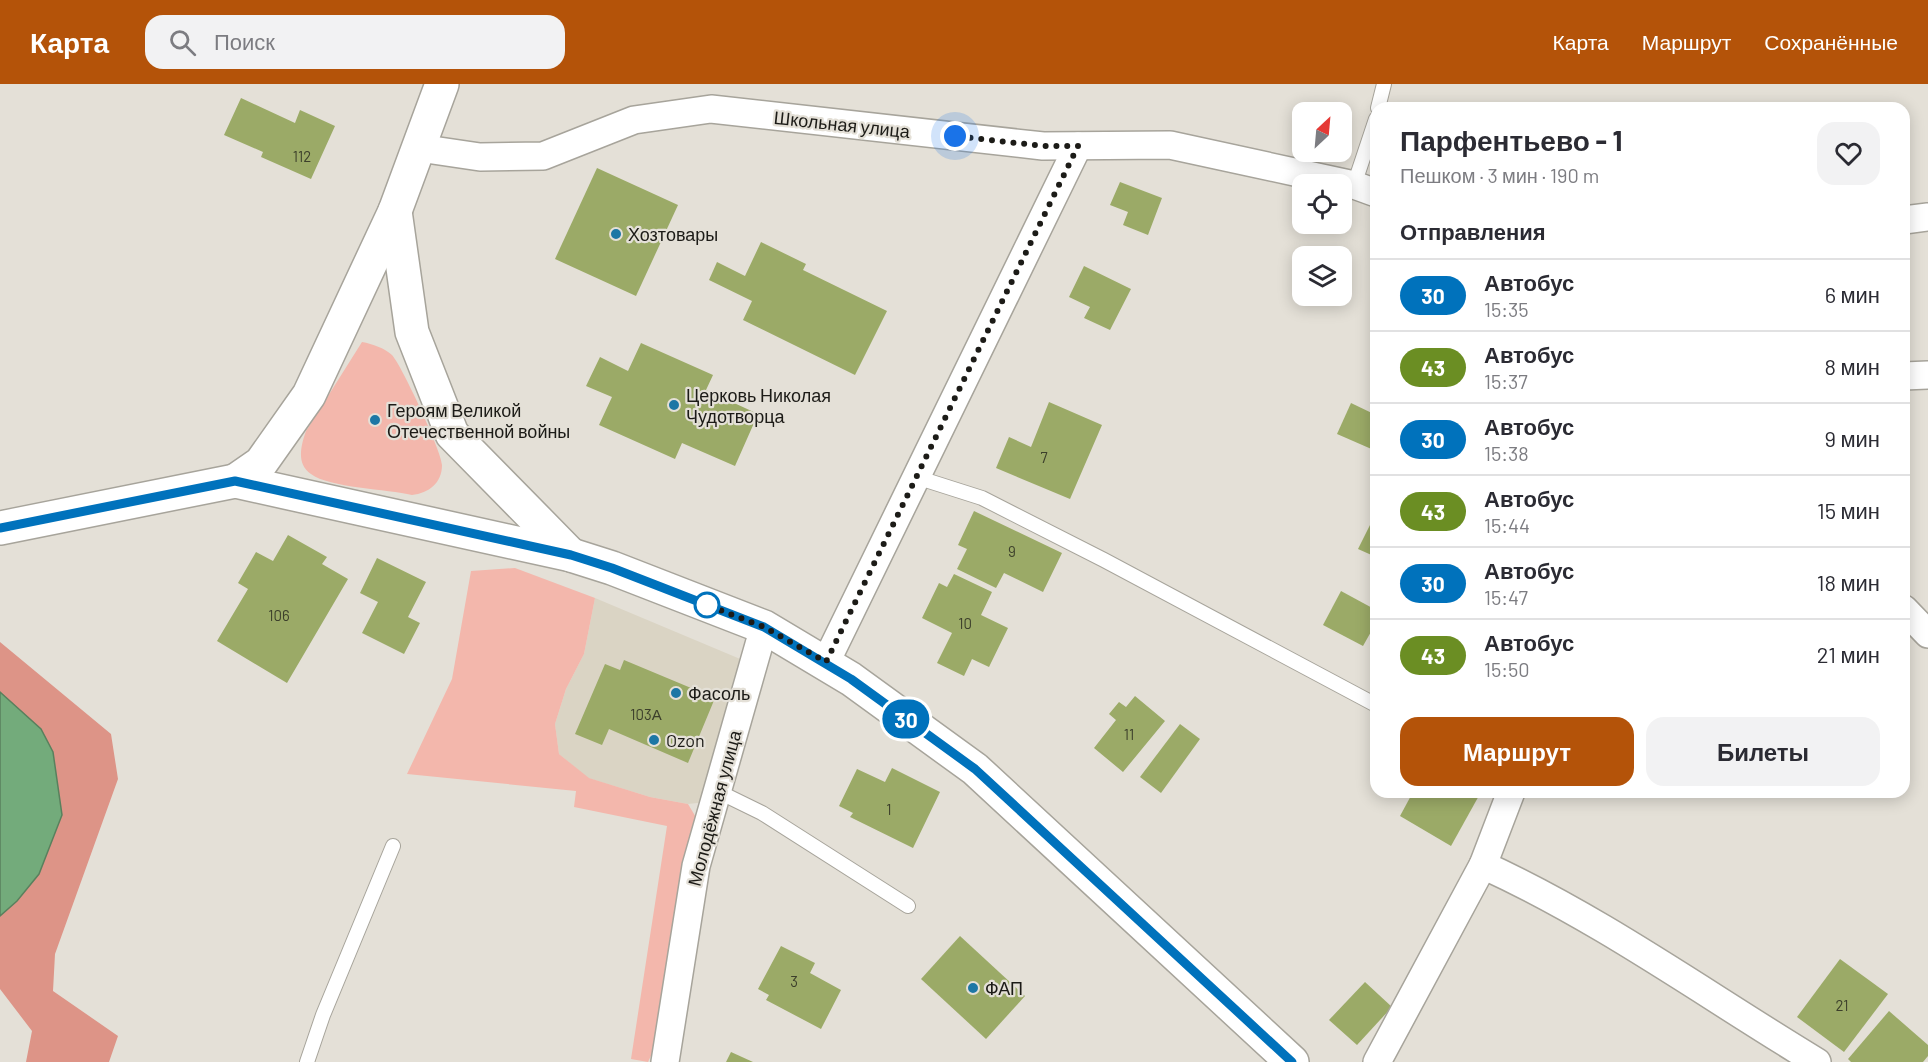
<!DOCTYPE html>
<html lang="ru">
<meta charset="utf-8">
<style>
:root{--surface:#fff;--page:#f2f2f3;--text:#2b2b33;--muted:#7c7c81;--line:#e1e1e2;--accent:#b45309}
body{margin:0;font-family:Barlow,sans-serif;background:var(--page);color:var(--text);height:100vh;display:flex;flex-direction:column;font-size:22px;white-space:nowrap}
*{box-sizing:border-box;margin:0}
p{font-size:20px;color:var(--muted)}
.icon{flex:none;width:33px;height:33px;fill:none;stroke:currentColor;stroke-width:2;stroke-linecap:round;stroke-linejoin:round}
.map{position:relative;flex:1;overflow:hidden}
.panel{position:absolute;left:1370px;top:18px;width:540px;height:696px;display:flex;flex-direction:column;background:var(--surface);border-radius:18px;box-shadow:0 3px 15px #0003}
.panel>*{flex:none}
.badge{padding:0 12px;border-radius:20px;font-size:21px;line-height:39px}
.needle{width:39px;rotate:26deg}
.tools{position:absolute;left:1292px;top:18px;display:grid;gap:12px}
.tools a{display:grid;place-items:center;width:60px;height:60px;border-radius:12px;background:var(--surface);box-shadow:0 3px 15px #0003;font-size:30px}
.you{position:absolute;width:30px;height:30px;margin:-15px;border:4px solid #fff;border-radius:50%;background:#1a73e8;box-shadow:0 0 0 9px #1a73e833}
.map>.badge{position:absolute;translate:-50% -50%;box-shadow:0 0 0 3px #fff}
h2{padding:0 30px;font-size:22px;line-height:54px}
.round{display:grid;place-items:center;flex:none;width:63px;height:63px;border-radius:18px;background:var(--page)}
.headline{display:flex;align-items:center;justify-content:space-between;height:102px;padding:0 30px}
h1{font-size:28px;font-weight:700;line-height:45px}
.button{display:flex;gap:12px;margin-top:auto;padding:12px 30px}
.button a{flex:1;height:69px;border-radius:18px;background:var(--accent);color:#fff;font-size:24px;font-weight:700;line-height:69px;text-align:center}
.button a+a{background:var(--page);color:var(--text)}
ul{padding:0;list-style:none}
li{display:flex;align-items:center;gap:18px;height:72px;padding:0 30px;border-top:2px solid var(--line)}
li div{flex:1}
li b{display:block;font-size:22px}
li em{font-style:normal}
li .badge{min-width:66px;font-weight:700;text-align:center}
header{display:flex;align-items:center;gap:36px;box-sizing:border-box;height:84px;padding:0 30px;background:var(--accent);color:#fff}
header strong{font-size:28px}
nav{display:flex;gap:33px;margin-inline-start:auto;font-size:21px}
.search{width:420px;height:54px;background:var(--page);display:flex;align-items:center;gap:15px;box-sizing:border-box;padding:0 21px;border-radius:18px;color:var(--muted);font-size:22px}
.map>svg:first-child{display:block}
.built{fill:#dad4c4}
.green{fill:#f3b7ac}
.forest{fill:#dd9487}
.water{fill:#73ab7b;stroke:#59805d;stroke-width:1.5}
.building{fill:#9baa67}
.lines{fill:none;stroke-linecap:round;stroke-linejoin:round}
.lane-casing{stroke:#a7a49b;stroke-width:16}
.street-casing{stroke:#a7a49b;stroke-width:30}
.secondary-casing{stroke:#a7a49b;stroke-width:36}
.lane{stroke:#fff;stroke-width:14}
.street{stroke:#fff;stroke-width:27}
.secondary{stroke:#fff;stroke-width:33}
.line-casing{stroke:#fff;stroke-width:14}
.line{stroke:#0072bc;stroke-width:9}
.walk{stroke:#1c1b17;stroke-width:6;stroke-dasharray:0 10.8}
.poi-dot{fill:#1d77a5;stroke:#e4e0d7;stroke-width:2}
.stop-dot{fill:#fff;stroke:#0072bc;stroke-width:3}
.labels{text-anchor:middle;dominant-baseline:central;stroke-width:4.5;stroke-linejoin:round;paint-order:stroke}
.number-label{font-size:15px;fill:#3c3f2b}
.street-label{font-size:18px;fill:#1c1b17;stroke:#e4e0d7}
.poi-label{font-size:18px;fill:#1c1b17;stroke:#e4e0d7;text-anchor:start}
</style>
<header>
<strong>Карта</strong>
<div class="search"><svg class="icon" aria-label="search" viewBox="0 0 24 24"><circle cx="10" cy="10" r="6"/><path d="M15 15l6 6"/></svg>Поиск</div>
<nav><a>Карта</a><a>Маршрут</a><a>Сохранённые</a></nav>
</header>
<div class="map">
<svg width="1928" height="978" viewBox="0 0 1928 978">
<rect width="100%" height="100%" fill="#e4e0d7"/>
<!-- built -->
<path class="built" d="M 595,514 L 745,577 L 706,718 L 688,720 L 650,713 L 588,694 L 559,670 L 555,640 L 566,605 L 584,570 Z"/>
<!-- green -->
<g class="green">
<path d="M 362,258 C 373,260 384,264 392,271 C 402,282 442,368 442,381 C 442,399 429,409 412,411 C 388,405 329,404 311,390 C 296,380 301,361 306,347 Z"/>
<path d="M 515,484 L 595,514 L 584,570 L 566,605 L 555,640 L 559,670 L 589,694 L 650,713 L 688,720 L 697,735 L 657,959 L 648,978 L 631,975 L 667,742 L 574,723 L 576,707 L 407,690 L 452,595 L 471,487 Z"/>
</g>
<!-- forest -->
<path class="forest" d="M 0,558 L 111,650 L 118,695 L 55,870 L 53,907 L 118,952 L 109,978 L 26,978 L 32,947 L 0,905 L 0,832 L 17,817 L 39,790 L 62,731 L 53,668 L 0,608 Z"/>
<!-- water -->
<path class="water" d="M 0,608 L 41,645 L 53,668 L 62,731 L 39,790 L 17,817 L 0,832 Z"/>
<!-- building -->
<g class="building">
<path d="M 241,14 L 295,39 L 300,26 L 335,42 L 311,95 L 261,73 L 263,68 L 224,51 Z"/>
<path d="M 597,84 L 678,121 L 636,212 L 555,175 Z"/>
<path d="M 1120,98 L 1162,114 L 1148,151 L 1123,141 L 1128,128 L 1110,121 Z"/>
<path d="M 761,158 L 806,180 L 803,186 L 887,227 L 855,291 L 743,236 L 752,217 L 709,196 L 717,178 L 745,192 Z"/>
<path d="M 1084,182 L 1131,205 L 1110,246 L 1084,234 L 1090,223 L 1069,213 Z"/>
<path d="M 641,259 L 713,291 L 706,306 L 758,330 L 735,382 L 682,359 L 675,375 L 599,341 L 612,313 L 586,302 L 600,273 L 628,287 Z"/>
<path d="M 1049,318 L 1102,341 L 1070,415 L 996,384 L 1009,353 L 1031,363 Z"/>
<path d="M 1351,319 L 1376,331 L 1376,367 L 1337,350 Z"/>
<path d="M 974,427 L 1062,469 L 1043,508 L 1004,489 L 996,504 L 957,485 L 967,465 L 958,461 Z"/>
<path d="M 1370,441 L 1376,443 L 1376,473 L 1358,465 Z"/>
<path d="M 288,451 L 327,473 L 322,480 L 348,495 L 287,599 L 217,557 L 248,505 L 238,499 L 256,468 L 273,477 Z"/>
<path d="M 377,474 L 426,498 L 408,533 L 420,539 L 404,570 L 362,549 L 378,518 L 360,509 Z"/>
<path d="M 954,490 L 992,508 L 981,531 L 1008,544 L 989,583 L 972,575 L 964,592 L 937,579 L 952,549 L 922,534 L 939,499 L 947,503 Z"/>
<path d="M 1341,507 L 1376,526 L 1376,539 L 1363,562 L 1323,541 Z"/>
<path d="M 624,576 L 715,614 L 688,679 L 609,645 L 602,661 L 575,650 L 605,580 L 620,586 Z"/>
<path d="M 1135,612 L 1165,637 L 1123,688 L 1094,664 L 1116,636 L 1109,630 L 1119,618 L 1126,623 Z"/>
<path d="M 1180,640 L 1200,655 L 1161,709 L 1140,693 Z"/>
<path d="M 892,684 L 940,708 L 913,764 L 850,733 L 853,729 L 839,722 L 857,685 L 885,698 Z"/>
<path d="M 1413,708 L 1481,708 L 1451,762 L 1400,732 Z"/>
<path d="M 960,852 L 1025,912 L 986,955 L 921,895 Z"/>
<path d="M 781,862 L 815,879 L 810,889 L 841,906 L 821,945 L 766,916 L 769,911 L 758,905 Z"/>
<path d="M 1840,875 L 1888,910 L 1844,968 L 1797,933 Z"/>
<path d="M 1365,898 L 1392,923 L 1357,961 L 1329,936 Z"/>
<path d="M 1889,927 L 1928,961 L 1928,972 L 1923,978 L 1851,978 L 1848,975 Z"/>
<path d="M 731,968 L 753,978 L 726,978 Z"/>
</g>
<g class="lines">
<defs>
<g id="lane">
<path d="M 1378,24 L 1384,0"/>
<path d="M 1354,101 L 1376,35"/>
<path d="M 916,393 L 982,414 L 1104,476 L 1376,621"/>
<path d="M 717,707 L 762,729 L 908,822"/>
<path d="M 307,978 L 323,931 L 393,762"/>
</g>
<g id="street">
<path d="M 419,64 L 480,73 L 543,72 L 634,36 L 711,25 L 1043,62 L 1170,61 L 1354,101 L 1376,109"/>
<path d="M 1904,136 L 1928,133"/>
<path d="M 1904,292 L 1928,291"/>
<path d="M 1904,525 L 1928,550"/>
<path d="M 826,578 L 1078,62"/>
<path d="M 1483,781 C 1601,835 1706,911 1817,978"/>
<path d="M 665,978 L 696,782 L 764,543"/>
<path d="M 1377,978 L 1483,781 L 1511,708"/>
</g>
<g id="secondary">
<path d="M 395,127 L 412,248 L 452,350 L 571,471"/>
<path d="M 235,397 L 261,379 L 309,311 L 395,127 L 442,0"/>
<path d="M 0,444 L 235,397 L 571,471 L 612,484 L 764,543 L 851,595 L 975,685 L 1292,978"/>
</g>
</defs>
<!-- lane casing -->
<use href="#lane" class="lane-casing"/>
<!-- street casing -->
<use href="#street" class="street-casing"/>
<!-- secondary casing -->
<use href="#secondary" class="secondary-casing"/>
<!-- lane -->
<use href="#lane" class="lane"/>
<!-- street -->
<use href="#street" class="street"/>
<!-- secondary -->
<use href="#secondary" class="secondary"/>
</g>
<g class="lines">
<defs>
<path id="line" d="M 0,444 L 235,397 L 571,471 L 612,484 L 764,543 L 851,595 L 975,685 L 1292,978"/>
</defs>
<!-- line casing -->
<use href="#line" class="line-casing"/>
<!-- line -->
<use href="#line" class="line"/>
<!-- walk -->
<path class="walk" d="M 707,521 L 699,518 L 764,543 L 826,578 L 1078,62 L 1043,62 L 955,52"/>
</g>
<!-- markers -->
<g class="poi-dot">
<circle cx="616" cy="150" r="6"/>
<circle cx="674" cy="321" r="6"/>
<circle cx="375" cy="336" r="6"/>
<circle cx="676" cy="609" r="6"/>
<circle cx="654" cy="656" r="6"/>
<circle cx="973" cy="904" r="6"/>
</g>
<circle class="stop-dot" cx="707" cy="521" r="12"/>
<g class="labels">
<!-- number labels -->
<g class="number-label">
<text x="302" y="72">112</text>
<text x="1044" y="373">7</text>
<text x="1012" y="467">9</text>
<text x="279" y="531">106</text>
<text x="965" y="539">10</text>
<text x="646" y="630">103А</text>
<text x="1129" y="650">11</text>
<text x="889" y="725">1</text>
<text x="794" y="897">3</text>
<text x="1842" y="921">21</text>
</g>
<!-- street labels -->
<g class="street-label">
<text transform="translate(842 40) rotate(6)">Школьная улица</text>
<text transform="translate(714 724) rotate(-75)">Молодёжная улица</text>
</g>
<!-- poi labels -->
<g class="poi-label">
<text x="628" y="150">Хозтовары</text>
<text x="686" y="311">Церковь Николая<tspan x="686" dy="21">Чудотворца</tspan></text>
<text x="387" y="326">Героям Великой<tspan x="387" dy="21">Отечественной войны</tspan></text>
<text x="688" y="609">Фасоль</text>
<text x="666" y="656">Ozon</text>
<text x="985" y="904">ФАП</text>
</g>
</g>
</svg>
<div class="tools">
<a><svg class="needle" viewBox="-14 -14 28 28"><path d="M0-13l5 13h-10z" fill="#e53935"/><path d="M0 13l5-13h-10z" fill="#7c7c81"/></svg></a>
<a><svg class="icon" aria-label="locate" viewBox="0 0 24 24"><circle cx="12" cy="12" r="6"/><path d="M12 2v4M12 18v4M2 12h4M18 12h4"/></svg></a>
<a><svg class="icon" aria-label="layers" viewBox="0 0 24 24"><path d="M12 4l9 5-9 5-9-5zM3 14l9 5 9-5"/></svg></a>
</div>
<div class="you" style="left:955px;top:52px"></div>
<b class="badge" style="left:906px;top:635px;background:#0072bc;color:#fff">30</b>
<section class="panel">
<div class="headline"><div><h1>Парфентьево - 1</h1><p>Пешком · 3 мин · 190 m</p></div><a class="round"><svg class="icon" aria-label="heart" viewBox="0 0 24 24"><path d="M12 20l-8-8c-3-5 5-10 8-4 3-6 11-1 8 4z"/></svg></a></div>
<h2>Отправления</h2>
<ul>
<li><span class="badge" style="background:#0072bc;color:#fff">30</span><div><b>Автобус</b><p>15:35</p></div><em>6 мин</em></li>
<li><span class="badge" style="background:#6b8e23;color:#fff">43</span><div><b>Автобус</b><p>15:37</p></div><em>8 мин</em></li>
<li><span class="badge" style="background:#0072bc;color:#fff">30</span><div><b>Автобус</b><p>15:38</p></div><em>9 мин</em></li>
<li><span class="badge" style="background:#6b8e23;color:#fff">43</span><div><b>Автобус</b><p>15:44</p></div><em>15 мин</em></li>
<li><span class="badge" style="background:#0072bc;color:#fff">30</span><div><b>Автобус</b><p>15:47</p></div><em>18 мин</em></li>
<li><span class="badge" style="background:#6b8e23;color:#fff">43</span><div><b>Автобус</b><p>15:50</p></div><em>21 мин</em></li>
</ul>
<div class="button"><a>Маршрут</a><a>Билеты</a></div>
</section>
</div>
